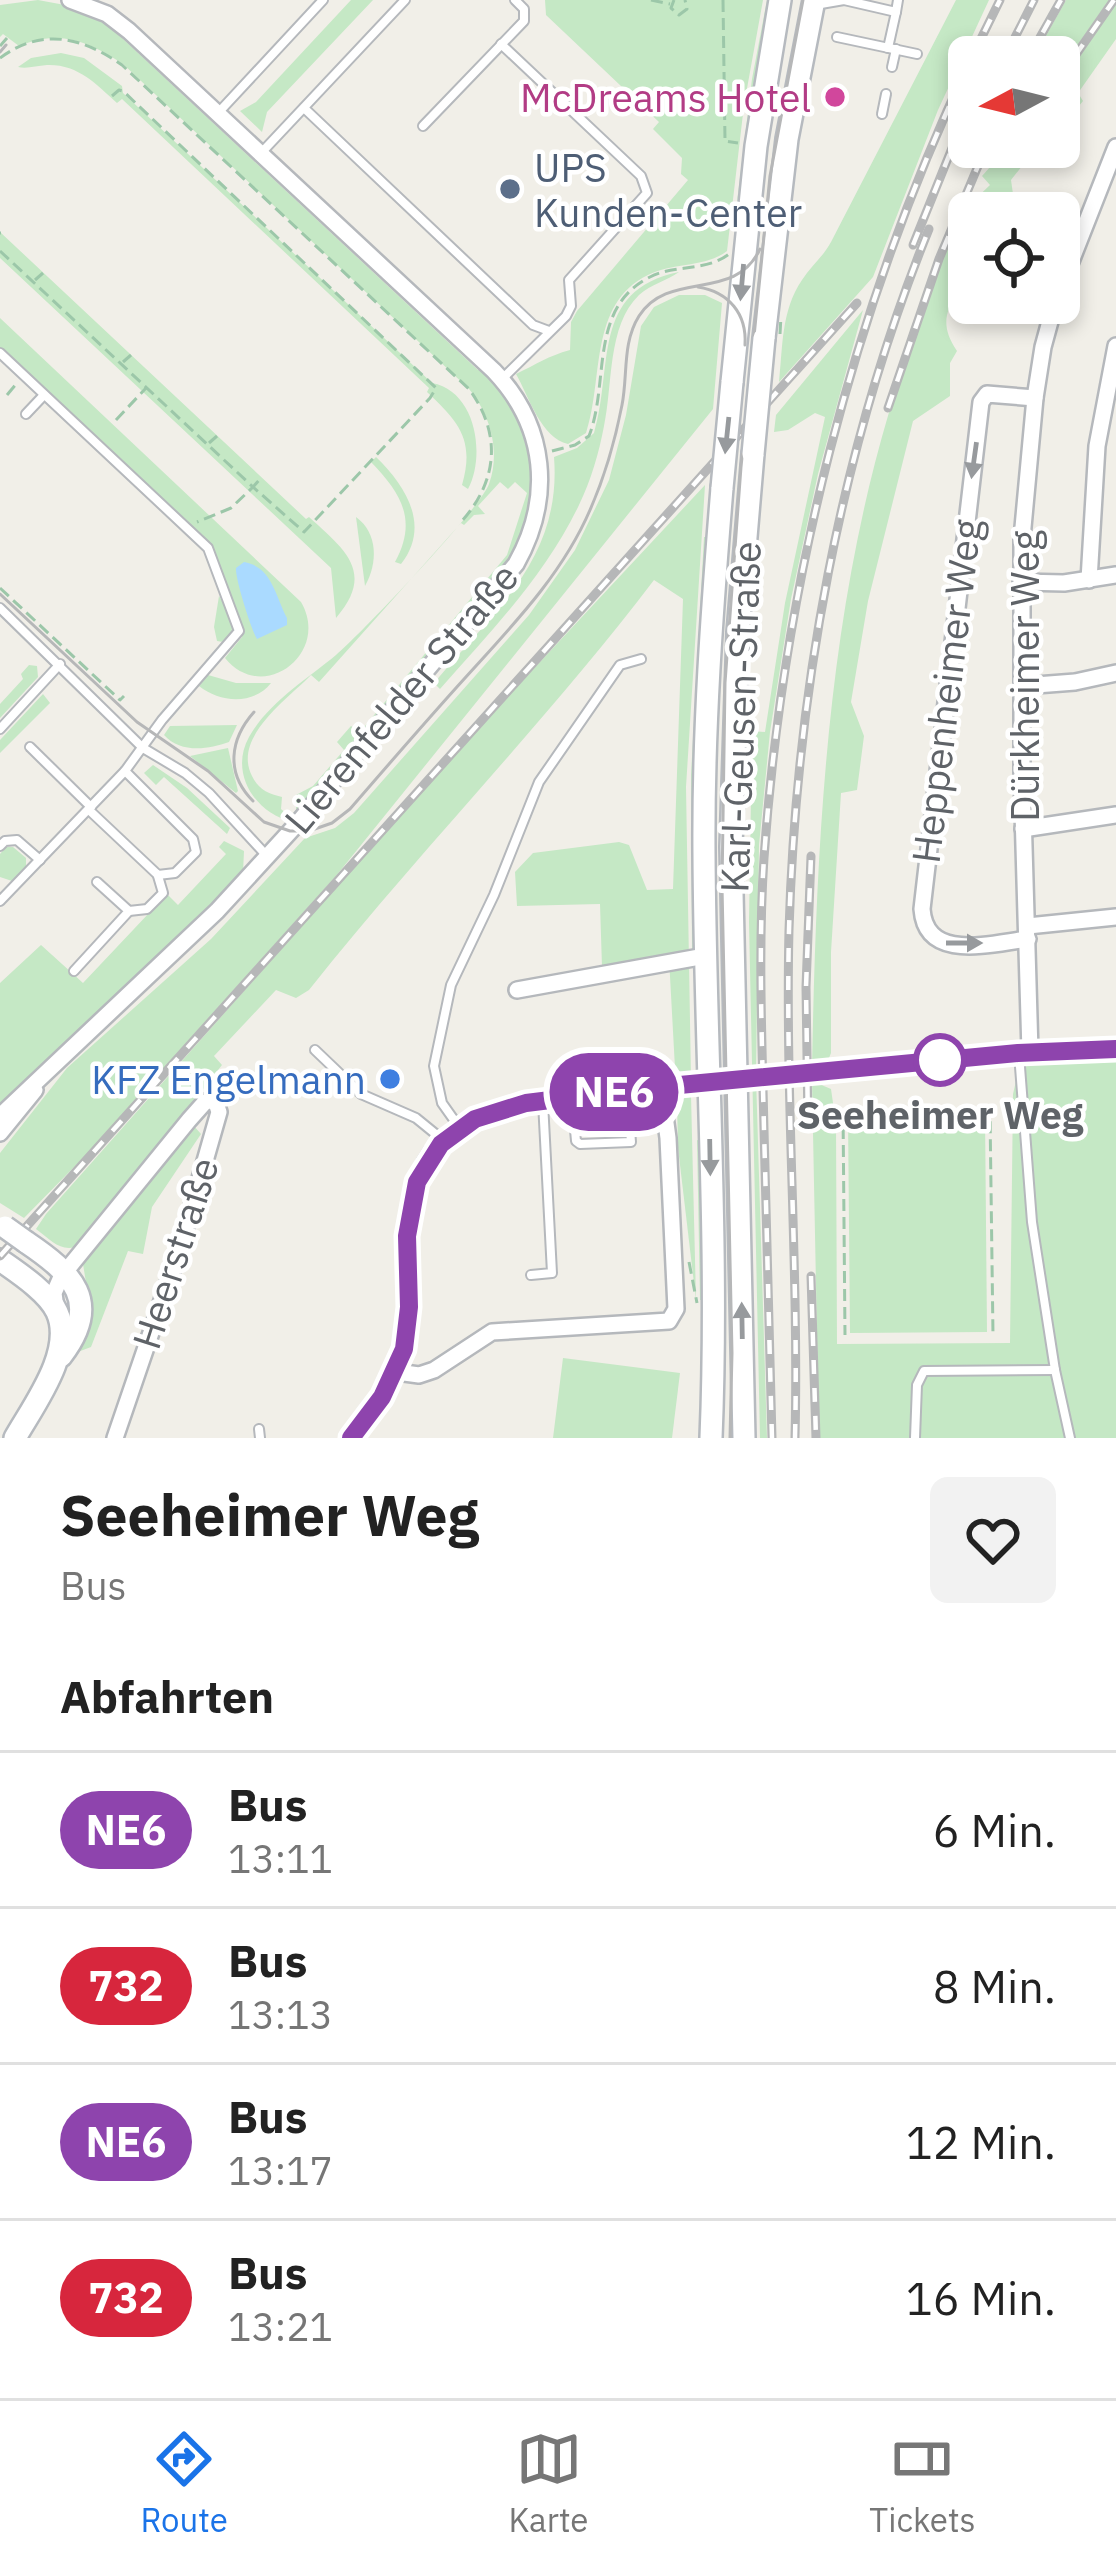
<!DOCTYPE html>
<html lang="de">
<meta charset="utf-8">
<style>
:root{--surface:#fff;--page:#f2f2f2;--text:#222;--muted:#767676;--line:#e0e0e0;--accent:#1a73e8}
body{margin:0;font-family:"IBM Plex Sans",sans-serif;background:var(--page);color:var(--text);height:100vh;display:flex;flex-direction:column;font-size:45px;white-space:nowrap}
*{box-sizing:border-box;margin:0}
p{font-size:39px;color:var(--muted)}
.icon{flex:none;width:66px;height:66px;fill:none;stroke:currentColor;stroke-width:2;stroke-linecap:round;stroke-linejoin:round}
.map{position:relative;height:1438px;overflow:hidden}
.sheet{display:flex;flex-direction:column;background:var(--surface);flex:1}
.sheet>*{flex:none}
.badge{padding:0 24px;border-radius:39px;font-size:42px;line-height:78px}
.needle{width:78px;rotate:263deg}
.controls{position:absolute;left:948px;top:36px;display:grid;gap:24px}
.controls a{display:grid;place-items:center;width:132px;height:132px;border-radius:18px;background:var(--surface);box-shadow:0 6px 18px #0003;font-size:60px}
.map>.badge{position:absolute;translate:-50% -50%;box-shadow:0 0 0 6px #fff}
h2{padding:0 60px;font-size:45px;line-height:108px}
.round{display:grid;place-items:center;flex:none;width:126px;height:126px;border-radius:18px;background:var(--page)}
.summary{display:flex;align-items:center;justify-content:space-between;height:204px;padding:0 60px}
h1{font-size:57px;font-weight:700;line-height:90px}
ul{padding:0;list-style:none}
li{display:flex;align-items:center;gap:36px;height:156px;padding:0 60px;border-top:3px solid var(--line)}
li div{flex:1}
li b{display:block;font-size:45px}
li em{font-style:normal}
li .badge{min-width:132px;font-weight:700;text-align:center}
.dock{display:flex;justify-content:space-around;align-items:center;height:168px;border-top:3px solid var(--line);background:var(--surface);font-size:33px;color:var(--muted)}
.dock a{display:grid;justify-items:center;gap:6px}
.dock .current{color:var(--accent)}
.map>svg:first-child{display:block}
.green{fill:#c5e8c5;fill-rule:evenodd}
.water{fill:#aadaff}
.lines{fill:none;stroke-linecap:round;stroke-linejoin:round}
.street-tunnel{stroke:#ccccc8;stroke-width:15;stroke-dasharray:15 8;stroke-linecap:butt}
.lane-casing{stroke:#b5b8bc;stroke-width:12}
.street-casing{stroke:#b5b8bc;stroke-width:20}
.secondary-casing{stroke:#b6babf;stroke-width:26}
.path{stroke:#9cc7a9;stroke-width:3;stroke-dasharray:12 6;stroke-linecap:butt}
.lane{stroke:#fff;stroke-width:8}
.street{stroke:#fff;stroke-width:15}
.secondary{stroke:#fff;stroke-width:21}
.tram{stroke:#b6b7b8;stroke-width:3}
.rail-casing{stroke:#b6b7b8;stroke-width:9}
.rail{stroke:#fff;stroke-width:4.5;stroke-dasharray:14;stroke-linecap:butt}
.secondary-bridge-casing{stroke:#b6babf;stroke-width:26;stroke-linecap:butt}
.path-bridge{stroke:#9cc7a9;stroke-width:3;stroke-dasharray:12 6;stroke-linecap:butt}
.secondary-bridge{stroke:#fff;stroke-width:21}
.oneway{fill:#979a9d}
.line-casing{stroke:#fff;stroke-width:27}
.line{stroke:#8e44ad;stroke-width:18}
.hotel-dot{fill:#d1479c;stroke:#fff;stroke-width:4.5}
.service-dot{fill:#5c6f8a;stroke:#fff;stroke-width:4.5}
.stop-dot{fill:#fff;stroke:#8e44ad;stroke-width:6}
.shop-dot{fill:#3f7fe0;stroke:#fff;stroke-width:4.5}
.labels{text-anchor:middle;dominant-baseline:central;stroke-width:9;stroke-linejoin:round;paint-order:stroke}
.hotel-label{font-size:39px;fill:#b23c85;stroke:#fff;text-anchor:end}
.service-label{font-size:39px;fill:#4e5e75;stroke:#fff;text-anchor:start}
.street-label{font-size:39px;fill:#5f6368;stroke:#fff}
.shop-label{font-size:39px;fill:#366cbe;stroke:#fff;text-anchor:end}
.stop-label{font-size:39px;font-weight:bold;fill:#5f6368;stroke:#fff}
</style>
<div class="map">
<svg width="1116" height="1438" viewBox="0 0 1116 1438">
<rect width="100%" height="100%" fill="#f1efe8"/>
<!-- green -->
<g class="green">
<path d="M 38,0 L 81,8 L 123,31 L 120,36 L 478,370 L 483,367 C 522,407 541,458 531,513 C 528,530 515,549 508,565 L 292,822 C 255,813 229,773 249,737 C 268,703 307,679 336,655 C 364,631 479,510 489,484 C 501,451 490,414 469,389 L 123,64 C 88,41 60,29 19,46 L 3,34 L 0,37 L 0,5 ZM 500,482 L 508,489 L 515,482 L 527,493 L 507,555 L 360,732 L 351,726 L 337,742 L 344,750 L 313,786 L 296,795 L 296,810 L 290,817 L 281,809 L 282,797 C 268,794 258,789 252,776 C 232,737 288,699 311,675 L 319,682 L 461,523 L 464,525 L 474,515 L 485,514 L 478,506 Z"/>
<path d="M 351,0 L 373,0 L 267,112 L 262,132 L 240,111 L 256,102 Z"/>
<path d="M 545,0 L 763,0 L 744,105 L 727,251 C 705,268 673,262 648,275 C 588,304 604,380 586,433 L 568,444 C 541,438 529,397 516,374 C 537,364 548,356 570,350 L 571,322 L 577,311 L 688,180 L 681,174 L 682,158 L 653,129 L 659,122 L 546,15 Z"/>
<path d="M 767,0 L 770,0 L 736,210 L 752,79 Z"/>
<path d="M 956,0 L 989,0 L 938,110 L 873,277 L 779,382 C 783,346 781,311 802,280 C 811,266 823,257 831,242 Z"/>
<path d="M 1066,0 L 1109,0 L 1059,72 L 1059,57 L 1034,57 Z"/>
<path d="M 1116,3 L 1116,39 L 1078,93 L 1083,101 L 1069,118 L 1059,123 L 1059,87 Z"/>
<path d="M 61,53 L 84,58 L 122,86 L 123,93 L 432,383 C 476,391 486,455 468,489 L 462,485 C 475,440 459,422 427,392 L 429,388 L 122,99 L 117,103 C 96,84 78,64 47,65 C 36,66 27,69 18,67 L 31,58 Z"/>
<path d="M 1008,147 L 1037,147 L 1011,180 L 1013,194 L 996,213 L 969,213 C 969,228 972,247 969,262 C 962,299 930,312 957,351 L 950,363 L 950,396 L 913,421 L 868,601 L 851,702 L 864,736 L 857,790 L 841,793 L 831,952 L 831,1053 L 827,1063 L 812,1067 C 817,814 829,559 920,321 C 933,288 942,249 959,218 C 966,206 980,195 990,185 L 982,176 Z"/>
<path d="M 0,232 L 306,519 L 309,517 C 344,549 376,572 336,618 L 331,568 L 0,258 Z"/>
<path d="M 679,272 C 667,281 651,284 639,295 C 607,326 613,385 604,426 C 599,453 591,480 579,505 C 545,576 491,631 440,689 L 434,683 C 494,611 562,558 554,457 L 577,448 L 594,433 C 614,367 590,290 679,272 Z"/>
<path d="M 679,295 L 705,295 L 722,303 L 713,409 L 336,876 L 83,1158 L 24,1218 L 0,1203 L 0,1153 L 67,1068 L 211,939 L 305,838 L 335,828 L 354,813 L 529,615 L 575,550 L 609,480 L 626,415 L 641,326 L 654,307 Z"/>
<path d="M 863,310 L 818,474 L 791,599 L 770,732 L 759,845 L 756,1077 L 767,1438 L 760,1438 L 749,922 L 752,731 L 765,732 L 785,603 L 825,417 L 815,413 L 788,430 L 774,432 L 776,415 Z"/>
<path d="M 0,318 L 301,602 C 331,653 263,705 225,658 L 242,637 L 243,627 L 209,543 L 0,349 Z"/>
<path d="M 376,457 C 406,486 431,526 401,564 L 395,562 C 418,520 401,493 371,462 Z"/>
<path d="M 705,485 L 686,787 L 691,1080 L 675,1068 L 669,958 L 602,967 L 600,904 L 517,906 L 515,872 L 533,853 L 619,842 L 629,845 L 647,890 L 673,889 L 683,599 L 654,580 C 546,722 420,850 309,990 L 296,998 L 276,990 L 214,1056 L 222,1065 L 81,1245 C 62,1254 52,1241 36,1229 L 46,1214 L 457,751 Z"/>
<path d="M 356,517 C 378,533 378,563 365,586 Z"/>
<path d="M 704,537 L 708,537 L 695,759 L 695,952 L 692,953 L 691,775 Z"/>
<path d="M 219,596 L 234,622 L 229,643 L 217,641 L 214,627 Z"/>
<path d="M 29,665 L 37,666 L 38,677 L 0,718 L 0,704 L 23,679 L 21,674 Z"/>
<path d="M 208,675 L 236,683 L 271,683 C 254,705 220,703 199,686 Z"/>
<path d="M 43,694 L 50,703 L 0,753 L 0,740 Z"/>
<path d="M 237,725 L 229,742 C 207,750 180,753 164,735 L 170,726 Z"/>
<path d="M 228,748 L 238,791 L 236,793 L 190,756 Z"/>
<path d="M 153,765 L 187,788 L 230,828 L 227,834 L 164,777 L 156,785 L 144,773 Z"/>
<path d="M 224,841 L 244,851 L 243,873 L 0,1106 L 0,983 L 41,945 L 83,983 L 167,894 L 178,905 L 226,854 L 219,847 Z"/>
<path d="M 6,847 L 13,847 L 26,858 L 26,866 L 12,881 L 0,877 L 0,854 Z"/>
<path d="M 1116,1059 L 1116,1438 L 819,1438 L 812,1081 L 831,1089 L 836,1124 L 837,1344 L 1010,1343 L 1013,1094 L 1020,1064 Z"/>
<path d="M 691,1095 L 696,1300 L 678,1148 L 677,1101 Z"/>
<path d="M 651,1104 L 651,1129 L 641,1128 L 639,1116 L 612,1118 L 610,1136 L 586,1137 L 580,1133 L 578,1113 Z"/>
<path d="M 985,1114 L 987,1332 L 850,1333 L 848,1116 Z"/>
<path d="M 193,1125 L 201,1134 L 152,1207 L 143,1254 L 128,1251 L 91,1347 L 75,1353 L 89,1301 L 83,1264 Z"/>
<path d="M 697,1140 L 700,1141 L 703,1300 L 700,1300 Z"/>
<path d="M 563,1358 L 680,1373 L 672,1438 L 553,1438 Z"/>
</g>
<!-- water -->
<path class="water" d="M 244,562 C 272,567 275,595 287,618 L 287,625 L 257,639 C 251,629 235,578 236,568 Z"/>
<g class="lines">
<!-- street-tunnel -->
<path class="street-tunnel" d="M 688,1084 L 810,1072"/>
<defs>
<g id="lane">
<path d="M 815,5 L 844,0 L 896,12 L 898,0"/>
<path d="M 837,37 L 917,54"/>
<path d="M 501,44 L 641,176 L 647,193 L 569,280 L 571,306 L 566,316 L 502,379"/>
<path d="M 888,48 L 896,12"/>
<path d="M 892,67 L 896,49"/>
<path d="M 304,108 L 533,325 L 549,331"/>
<path d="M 218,113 L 323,0"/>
<path d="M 882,114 L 886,94"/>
<path d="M 423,126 L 524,21 L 524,9 L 515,0"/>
<path d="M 262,152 L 405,0"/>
<path d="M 0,353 L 208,548 L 239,631 L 162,720 L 125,771 L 0,901"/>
<path d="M 26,414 L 44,395"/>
<path d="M 0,608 L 143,748 L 185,773 L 209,793 L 266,855"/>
<path d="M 0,729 L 60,664"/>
<path d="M 30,747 L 91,807"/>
<path d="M 89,810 L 158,875 L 175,873 L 196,852 L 193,839 L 125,771"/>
<path d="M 0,846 L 5,841 L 17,840 L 40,860"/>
<path d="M 129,911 L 147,909 L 163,893 L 158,876"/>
<path d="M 74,971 L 129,911 L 97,882"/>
<path d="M 315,1050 L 361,1094 L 416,1118 L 443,1140"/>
<path d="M 1019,1054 L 1032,1222 L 1055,1370 L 1070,1438"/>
<path d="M 572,1097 L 576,1141 L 580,1144 L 631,1142 L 630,1129"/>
<path d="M 459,1127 L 442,1103 L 434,1066 L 451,985 L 494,895 L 539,782 L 620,665 L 641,659"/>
<path d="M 531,1275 L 552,1273 L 543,1102"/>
<path d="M 259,1429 L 260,1438"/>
<path d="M 915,1438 L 917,1385 L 924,1371 L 1055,1370"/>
</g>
<g id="street">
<path d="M 1059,292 L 1116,147"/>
<path d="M 1089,580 L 1097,446 L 1116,346"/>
<path d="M 1021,582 L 1064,583 L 1116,575"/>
<path d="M 1023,686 L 1075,682 L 1116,673"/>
<path d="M 1023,829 L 1116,815"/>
<path d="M 1028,926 L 1116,917"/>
<path d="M 1028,939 C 992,943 926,963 922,909 L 981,402 L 987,394 L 1035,398"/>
<path d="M 517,990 L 705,956"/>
<path d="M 1030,1052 L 1022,778 L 1022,538 L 1035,398 L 1043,347 L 1055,303"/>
<path d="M 810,1072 L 1019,1053 L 1116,1049"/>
<path d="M 0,1116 L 217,911 L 296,825 L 516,564 C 553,498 547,427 494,371 L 129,31 L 107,14 L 70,0"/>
<path d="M 0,1133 L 35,1090"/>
<path d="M 56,1309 L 54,1293 L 61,1277 L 189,1120 L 205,1102 L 215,1100 L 219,1112 L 181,1245 L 115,1438"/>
<path d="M 397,1372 L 419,1375 L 434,1370 L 492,1332 L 669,1321 L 676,1309 L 668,1138 L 661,1086"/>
<path d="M 351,1438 C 372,1413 395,1385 403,1353 C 426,1263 370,1149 497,1110 C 557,1092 626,1090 688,1084"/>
</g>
<g id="secondary">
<path d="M 764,338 L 787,139 L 814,0"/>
<path d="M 732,382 L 756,146 L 780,0"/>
<path d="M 26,1242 C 72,1273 103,1302 61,1356"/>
<path d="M 0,1260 C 17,1272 48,1292 57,1312 C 75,1351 33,1406 15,1438"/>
<path d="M 711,1438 C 719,1243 705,1048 704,853 C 703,731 712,610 722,488"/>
<path d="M 744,1438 L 731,847 L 738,632 L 753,454"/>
</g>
</defs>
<!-- lane casing -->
<use href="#lane" class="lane-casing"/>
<!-- street casing -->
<use href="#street" class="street-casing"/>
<!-- secondary casing -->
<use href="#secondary" class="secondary-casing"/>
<!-- path -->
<g class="path">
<path d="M 651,0 L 670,4"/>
<path d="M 674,0 L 671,8 L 679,15 L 687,9 L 685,0"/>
<path d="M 723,0 L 725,141 L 738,143"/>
<path d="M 0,46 L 7,38"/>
<path d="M 0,58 C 42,27 82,37 122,65 L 469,389 C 502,434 498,481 461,522"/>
<path d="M 112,96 L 119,90 L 123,91 L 436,388 L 430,398 L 304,532 L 253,487 L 231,508 L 197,522"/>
<path d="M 0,233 L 1,233"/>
<path d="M 0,251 L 253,487 L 261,478"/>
<path d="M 35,280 L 43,273"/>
<path d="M 123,362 L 131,355"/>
<path d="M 7,395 L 17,383"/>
<path d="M 116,420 L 146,388"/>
<path d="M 209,443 L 217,436"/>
<path d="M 552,451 L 575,445 L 589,436 C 610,382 588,308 650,277 C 675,264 706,272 729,254"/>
<path d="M 0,588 L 120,700 L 124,696"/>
<path d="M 984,1105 L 990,1114 L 993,1335"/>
<path d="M 843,1109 L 845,1335"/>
<path d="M 689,1262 L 697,1303"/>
</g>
<!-- lane -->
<use href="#lane" class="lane"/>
<!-- street -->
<use href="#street" class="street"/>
<!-- secondary -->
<use href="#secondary" class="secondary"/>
<!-- tram -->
<g class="tram">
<path d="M 0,52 L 6,45"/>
<path d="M 698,287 C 729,292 747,314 745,345"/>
<path d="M 0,594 L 137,722 L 208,771 L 264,822 L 290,831 L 309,831 L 332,823 L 350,809 C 388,765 426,721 465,678 C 512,626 562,575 590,510 C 605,476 615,441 622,405 C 628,375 622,343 639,316 C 669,269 735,303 760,249"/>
<path d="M 253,801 C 225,773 230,739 254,712"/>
<path d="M 730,1438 L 732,1353 L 722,887 L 725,683 L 741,467 L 770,176 L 803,0"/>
</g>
<defs>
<g id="rail">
<path d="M 972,57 L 1000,0"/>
<path d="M 1005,57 L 1034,0"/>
<path d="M 1029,57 L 1061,0"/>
<path d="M 1059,79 L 1114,0"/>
<path d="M 913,245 L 969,106"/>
<path d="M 888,408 L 939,259 L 986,147"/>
<path d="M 808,1126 L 806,987 L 811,856"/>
<path d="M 0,1256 L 857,303"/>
<path d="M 811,1276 L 816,1438"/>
<path d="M 772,1438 C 769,1335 767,1233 764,1130 C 762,1039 758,948 764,858 C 783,586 852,310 969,63"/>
<path d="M 795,1438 C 799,1268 785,1099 789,930 C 796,693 840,449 929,229"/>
</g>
</defs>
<!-- rail casing -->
<use href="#rail" class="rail-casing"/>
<!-- rail -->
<use href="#rail" class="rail"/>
<defs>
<g id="secondary-bridge">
<path d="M 753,454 L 764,338"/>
<path d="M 722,488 L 732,382"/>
<path d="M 5,1227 L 26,1242"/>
</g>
</defs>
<!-- secondary-bridge casing -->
<use href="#secondary-bridge" class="secondary-bridge-casing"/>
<!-- path-bridge -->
<path class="path-bridge" d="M 780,334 L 781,316"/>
<!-- secondary-bridge -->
<use href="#secondary-bridge" class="secondary-bridge"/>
</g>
<!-- one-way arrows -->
<defs><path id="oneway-solid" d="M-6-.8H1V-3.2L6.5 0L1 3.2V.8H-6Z" transform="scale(3)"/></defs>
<g class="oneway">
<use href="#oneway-solid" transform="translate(742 282) rotate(95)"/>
<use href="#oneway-solid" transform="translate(727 435) rotate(96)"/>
<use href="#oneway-solid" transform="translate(974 460) rotate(98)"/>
<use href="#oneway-solid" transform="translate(964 943)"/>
<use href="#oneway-solid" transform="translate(710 1157) rotate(89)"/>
<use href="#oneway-solid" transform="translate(742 1321) rotate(-91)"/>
</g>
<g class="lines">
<defs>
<path id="line" d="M 351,1438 L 382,1397 L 404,1349 L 409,1307 L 407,1236 L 417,1182 L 441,1144 L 475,1119 L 526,1103 L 648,1088 L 1018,1053 L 1116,1049"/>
</defs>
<!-- line casing -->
<use href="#line" class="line-casing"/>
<!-- line -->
<use href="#line" class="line"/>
</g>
<!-- markers -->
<circle class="hotel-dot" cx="835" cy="97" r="12"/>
<circle class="service-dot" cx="510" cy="189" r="12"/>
<circle class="stop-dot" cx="940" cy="1060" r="24"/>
<circle class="shop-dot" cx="390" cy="1079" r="12"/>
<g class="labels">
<!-- hotel labels -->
<g class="hotel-label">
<text x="811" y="97">McDreams Hotel</text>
</g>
<!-- service labels -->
<g class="service-label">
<text x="534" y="167">UPS<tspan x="534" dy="45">Kunden-Center</tspan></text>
</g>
<!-- street labels -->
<g class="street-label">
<text transform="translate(1024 676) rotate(-90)">Dürkheimer Weg</text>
<text transform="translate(946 691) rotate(-83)">Heppenheimer Weg</text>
<text transform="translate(401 698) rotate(-50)">Lierenfelder Straße</text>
<text transform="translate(740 717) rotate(-88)">Karl-Geusen-Straße</text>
<text transform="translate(175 1253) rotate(-72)">Heerstraße</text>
</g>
<!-- shop labels -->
<g class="shop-label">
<text x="366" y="1079">KFZ Engelmann</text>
</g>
<!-- stop labels -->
<g class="stop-label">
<text x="940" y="1114">Seeheimer Weg</text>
</g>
</g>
</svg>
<div class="controls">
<a><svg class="needle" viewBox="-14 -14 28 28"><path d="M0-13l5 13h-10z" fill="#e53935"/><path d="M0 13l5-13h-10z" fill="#767676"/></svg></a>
<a><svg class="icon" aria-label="locate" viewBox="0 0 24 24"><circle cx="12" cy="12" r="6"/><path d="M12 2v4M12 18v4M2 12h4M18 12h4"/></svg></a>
</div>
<b class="badge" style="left:614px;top:1092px;background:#8e44ad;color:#fff">NE6</b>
</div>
<section class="sheet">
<div class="summary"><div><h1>Seeheimer Weg</h1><p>Bus</p></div><a class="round"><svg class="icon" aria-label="heart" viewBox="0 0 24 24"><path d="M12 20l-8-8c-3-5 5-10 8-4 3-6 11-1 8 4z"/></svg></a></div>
<h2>Abfahrten</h2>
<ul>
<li><span class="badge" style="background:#8e44ad;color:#fff">NE6</span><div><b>Bus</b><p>13:11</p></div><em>6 Min.</em></li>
<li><span class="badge" style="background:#d7263d;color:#fff">732</span><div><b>Bus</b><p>13:13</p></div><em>8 Min.</em></li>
<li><span class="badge" style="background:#8e44ad;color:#fff">NE6</span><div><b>Bus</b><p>13:17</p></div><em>12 Min.</em></li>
<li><span class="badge" style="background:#d7263d;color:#fff">732</span><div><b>Bus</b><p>13:21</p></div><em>16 Min.</em></li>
</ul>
</section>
<nav class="dock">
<a class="current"><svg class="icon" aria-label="directions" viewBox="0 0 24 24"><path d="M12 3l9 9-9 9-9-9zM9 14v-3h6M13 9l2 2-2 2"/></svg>Route</a>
<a><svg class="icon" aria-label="map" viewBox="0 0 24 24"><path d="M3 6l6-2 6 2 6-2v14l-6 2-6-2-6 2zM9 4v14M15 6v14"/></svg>Karte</a>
<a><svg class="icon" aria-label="tickets" viewBox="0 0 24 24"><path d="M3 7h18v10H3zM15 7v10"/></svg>Tickets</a>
</nav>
